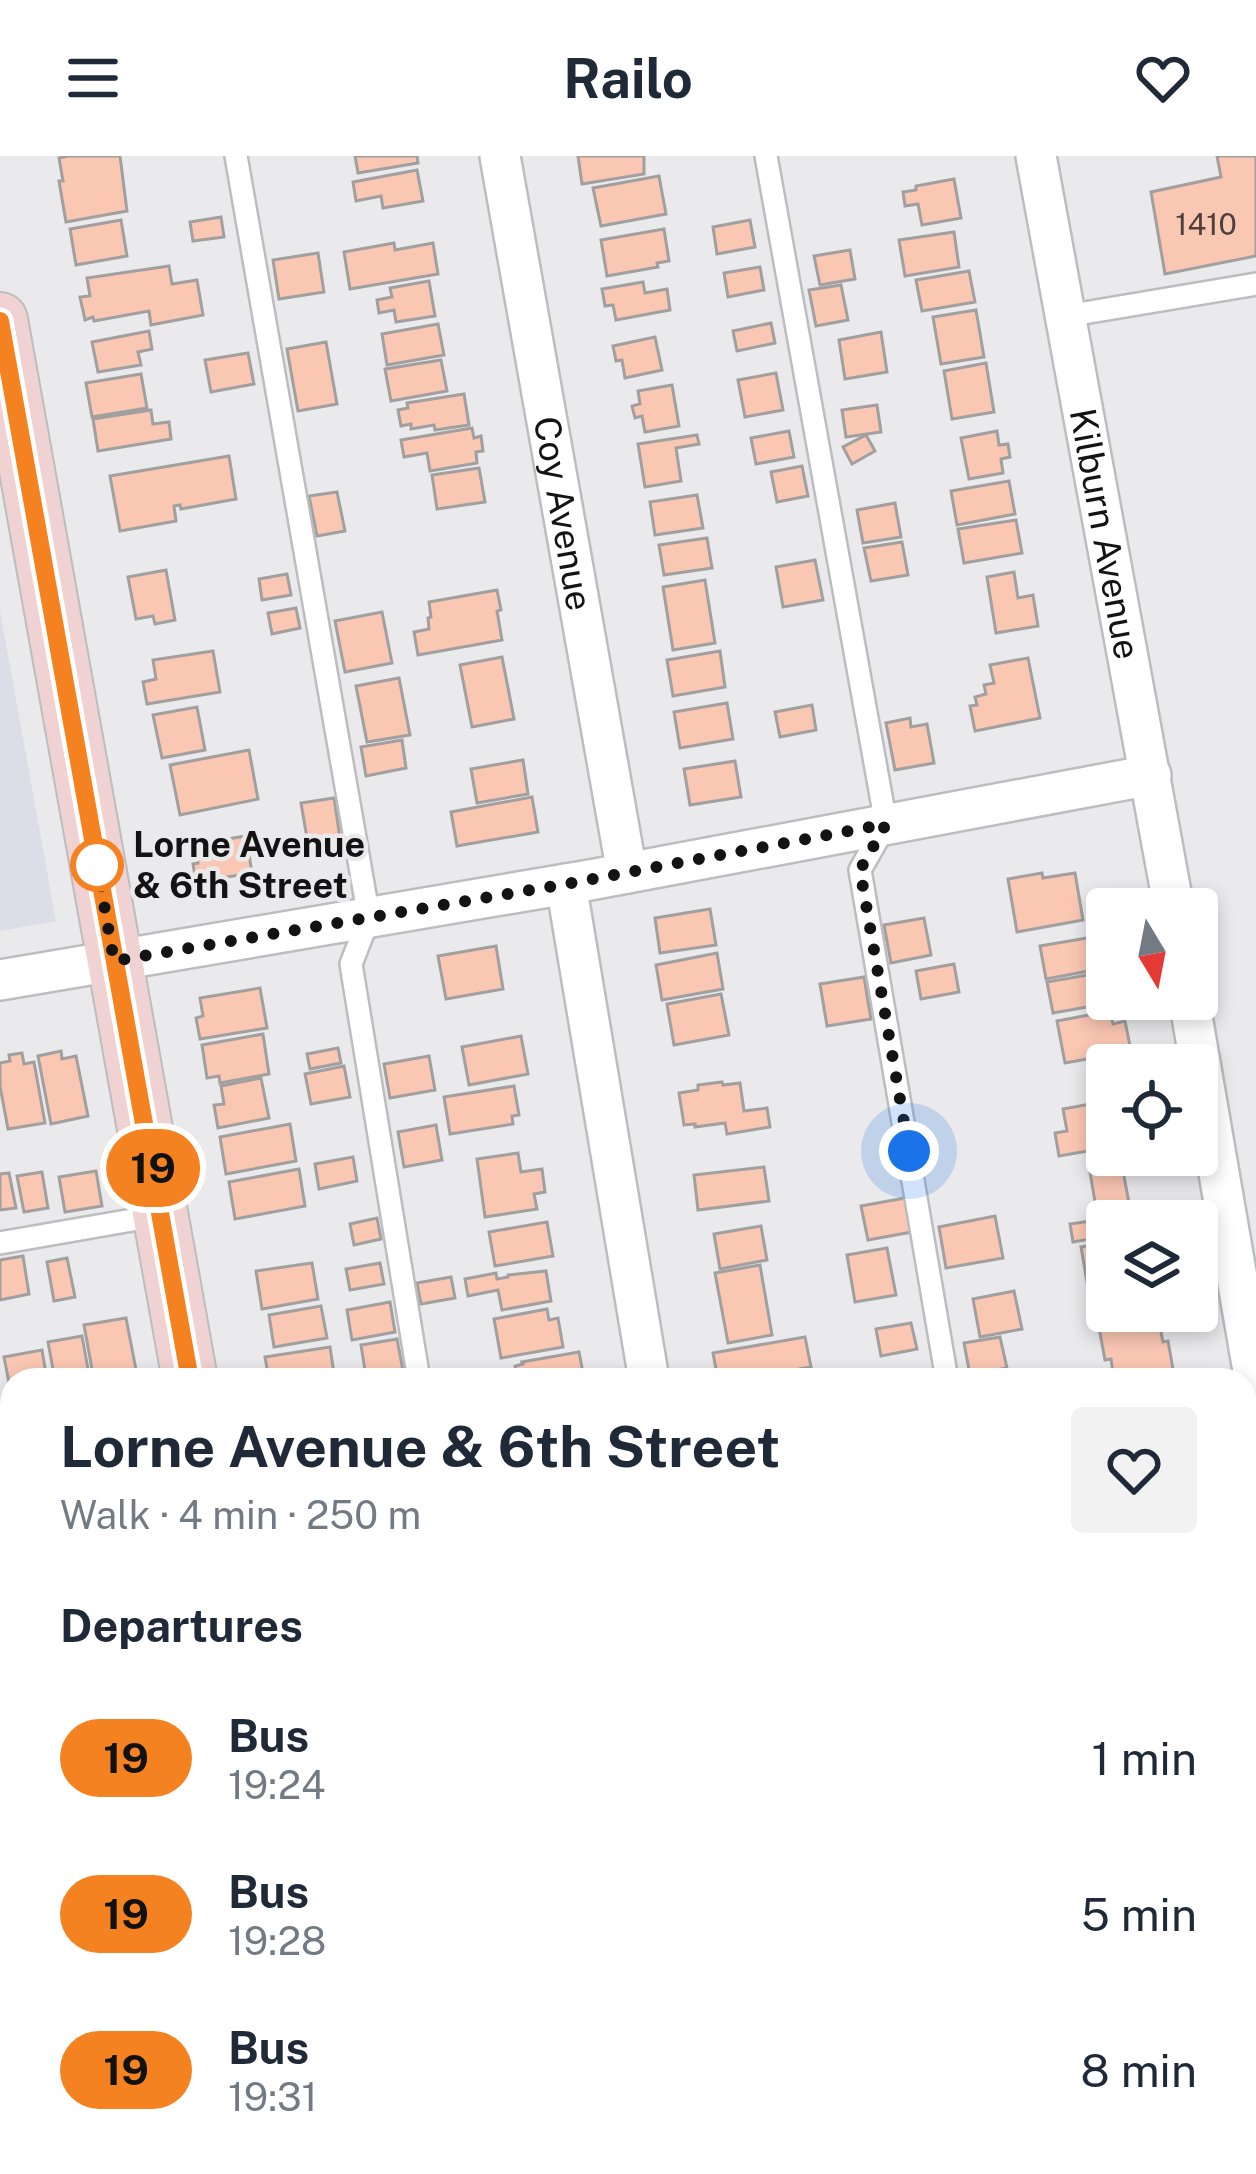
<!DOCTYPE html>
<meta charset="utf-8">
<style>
:root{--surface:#fff;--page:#f2f2f3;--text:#1f2937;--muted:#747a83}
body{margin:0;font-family:"Public Sans",sans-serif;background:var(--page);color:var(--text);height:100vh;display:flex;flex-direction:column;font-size:45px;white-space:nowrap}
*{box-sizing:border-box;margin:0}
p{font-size:39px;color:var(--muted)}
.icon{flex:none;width:66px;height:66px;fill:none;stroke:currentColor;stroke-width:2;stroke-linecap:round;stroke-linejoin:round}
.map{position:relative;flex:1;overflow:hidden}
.panel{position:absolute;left:0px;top:1212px;width:1257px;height:807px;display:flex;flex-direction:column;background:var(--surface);border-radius:36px 36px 0 0;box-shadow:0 6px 18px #0003}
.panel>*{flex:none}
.badge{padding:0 24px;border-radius:39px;font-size:42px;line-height:78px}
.needle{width:78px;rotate:170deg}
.tools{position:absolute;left:1086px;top:732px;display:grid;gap:24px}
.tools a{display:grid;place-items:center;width:132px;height:132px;border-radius:12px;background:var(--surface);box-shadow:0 6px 18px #0003;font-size:60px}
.you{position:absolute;width:60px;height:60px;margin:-30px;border:9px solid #fff;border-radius:50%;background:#1a73e8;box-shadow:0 0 0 18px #1a73e833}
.map>.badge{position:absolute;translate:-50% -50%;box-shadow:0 0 0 6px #fff}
h2{padding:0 60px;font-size:45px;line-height:108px}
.round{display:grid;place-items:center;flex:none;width:126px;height:126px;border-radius:12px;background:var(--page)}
.overview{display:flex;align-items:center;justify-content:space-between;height:204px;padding:0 60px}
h1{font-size:57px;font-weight:700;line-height:90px}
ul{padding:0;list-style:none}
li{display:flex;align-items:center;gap:36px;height:156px;padding:0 60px}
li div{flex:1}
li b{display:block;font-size:45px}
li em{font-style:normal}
li .badge{min-width:132px;font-weight:700;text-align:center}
header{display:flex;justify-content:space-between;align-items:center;height:156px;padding:0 60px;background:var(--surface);font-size:54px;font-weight:700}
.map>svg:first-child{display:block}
.built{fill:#dbdee7}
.green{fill:#a0d9ba}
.building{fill:#fac7b2;stroke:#a19f9f;stroke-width:3}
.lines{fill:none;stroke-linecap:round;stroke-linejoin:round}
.lane-casing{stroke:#bcbdbf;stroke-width:26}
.street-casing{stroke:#bcbdbf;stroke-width:44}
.secondary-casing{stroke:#bcbdbf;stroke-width:58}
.highway-casing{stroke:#8e4b4d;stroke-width:70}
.lane{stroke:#fff;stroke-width:21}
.street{stroke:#fff;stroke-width:39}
.secondary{stroke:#f1d2d3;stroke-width:54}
.highway{stroke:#d0696c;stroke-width:66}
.line-casing{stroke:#fff;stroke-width:27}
.line{stroke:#f58220;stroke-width:18}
.walk{stroke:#131313;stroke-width:12;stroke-dasharray:0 21.6}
.stop-dot{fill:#fff;stroke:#f58220;stroke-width:6}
.labels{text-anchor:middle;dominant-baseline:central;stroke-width:9;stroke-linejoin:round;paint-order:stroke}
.number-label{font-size:30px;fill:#4d403b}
.street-label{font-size:36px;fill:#131313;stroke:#eaeaec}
.stop-label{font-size:36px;font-weight:bold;fill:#131313;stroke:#eaeaec;text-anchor:start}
</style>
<header><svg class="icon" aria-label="menu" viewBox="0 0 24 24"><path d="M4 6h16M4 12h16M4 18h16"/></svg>Railo<svg class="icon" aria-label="heart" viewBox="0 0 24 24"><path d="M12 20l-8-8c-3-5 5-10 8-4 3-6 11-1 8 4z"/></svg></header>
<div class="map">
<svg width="1256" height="2018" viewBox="0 0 1256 2018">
<rect width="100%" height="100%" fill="#eaeaec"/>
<!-- built -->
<path class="built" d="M 0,455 L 56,765 L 0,775 Z"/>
<!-- green -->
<path class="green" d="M 1255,1859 L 1248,2018 L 1140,2018 L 1144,2007 L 1245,2007 L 1245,1863 Z"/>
<!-- building -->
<g class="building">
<path d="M 68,0 L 120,0 L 127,55 L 66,66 L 59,25 L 63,25 L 59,2 Z"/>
<path d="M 355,0 L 417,0 L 418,7 L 358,17 Z"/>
<path d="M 578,0 L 644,0 L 644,18 L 582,28 Z"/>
<path d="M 1217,0 L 1256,0 L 1256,100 L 1165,118 L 1151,36 L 1221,21 Z"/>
<path d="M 417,14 L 423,45 L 383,52 L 381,40 L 356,45 L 353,26 Z"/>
<path d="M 659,20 L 666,58 L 601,70 L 593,32 Z"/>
<path d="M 954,23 L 961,62 L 922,69 L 918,48 L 905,50 L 903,36 L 916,34 L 916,30 Z"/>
<path d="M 221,61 L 224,81 L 193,85 L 190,66 Z"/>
<path d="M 121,64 L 127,100 L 76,109 L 70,73 Z"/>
<path d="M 750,64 L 755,91 L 717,98 L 713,71 Z"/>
<path d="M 664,73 L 669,105 L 657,107 L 658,111 L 607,120 L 601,84 Z"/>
<path d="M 954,76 L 959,111 L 905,120 L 899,84 Z"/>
<path d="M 394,87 L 395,94 L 433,87 L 438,118 L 350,133 L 344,96 Z"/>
<path d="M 850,94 L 855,123 L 820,129 L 814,100 Z"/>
<path d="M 318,97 L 324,136 L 279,143 L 273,104 Z"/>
<path d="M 169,110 L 172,128 L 197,124 L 203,159 L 151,169 L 149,155 L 94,165 L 93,161 L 85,164 L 80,141 L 90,140 L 87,122 Z"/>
<path d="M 760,111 L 764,134 L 728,141 L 724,117 Z"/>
<path d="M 969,115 L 975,146 L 922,155 L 916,124 Z"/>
<path d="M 429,125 L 435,160 L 396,166 L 394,154 L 379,157 L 377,144 L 392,141 L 390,132 Z"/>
<path d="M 643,126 L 645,137 L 667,133 L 670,154 L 616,164 L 613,149 L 605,150 L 602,133 Z"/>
<path d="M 841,129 L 848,164 L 816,170 L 809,134 Z"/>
<path d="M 976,154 L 984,201 L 941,208 L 933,161 Z"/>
<path d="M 771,167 L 775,187 L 737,195 L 733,175 Z"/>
<path d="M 438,168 L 444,199 L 387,209 L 382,178 Z"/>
<path d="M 149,175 L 152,193 L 138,196 L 141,209 L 98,216 L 92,186 Z"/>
<path d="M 881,176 L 887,216 L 845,223 L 839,184 Z"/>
<path d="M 655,181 L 662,214 L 625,222 L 622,204 L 616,205 L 613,190 Z"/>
<path d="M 326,186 L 337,248 L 298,255 L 287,193 Z"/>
<path d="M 248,197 L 254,228 L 211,236 L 205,204 Z"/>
<path d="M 441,204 L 447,235 L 391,245 L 385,213 Z"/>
<path d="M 986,207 L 994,256 L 952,263 L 944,215 Z"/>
<path d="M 776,217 L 783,254 L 745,261 L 738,224 Z"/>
<path d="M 141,218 L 147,252 L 92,261 L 86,227 Z"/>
<path d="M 672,229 L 679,270 L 645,276 L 642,260 L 635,262 L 632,250 L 640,248 L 638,235 Z"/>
<path d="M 464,238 L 469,269 L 435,274 L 434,269 L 411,273 L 411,268 L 401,270 L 398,254 L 408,252 L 407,247 Z"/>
<path d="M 877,249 L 881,276 L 846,281 L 842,254 Z"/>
<path d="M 151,254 L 153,268 L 169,266 L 171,283 L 98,295 L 93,263 Z"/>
<path d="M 472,272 L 474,282 L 481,280 L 483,295 L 476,296 L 477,307 L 430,315 L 427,297 L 404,301 L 401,284 Z"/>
<path d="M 789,275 L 794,301 L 756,308 L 751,282 Z"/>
<path d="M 997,275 L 999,289 L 1008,288 L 1010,301 L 1001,303 L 1003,317 L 969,323 L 961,282 Z"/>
<path d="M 697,279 L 699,288 L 676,292 L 681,325 L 645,331 L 638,288 Z"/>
<path d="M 866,279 L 875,295 L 852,308 L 843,291 Z"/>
<path d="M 229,300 L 236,343 L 181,353 L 180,349 L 174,350 L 176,365 L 120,375 L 110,320 Z"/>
<path d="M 802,310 L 808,340 L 777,346 L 771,316 Z"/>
<path d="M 479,312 L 485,346 L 437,353 L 432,319 Z"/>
<path d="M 1009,325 L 1015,358 L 957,369 L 951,335 Z"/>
<path d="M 337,336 L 345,375 L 317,380 L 309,340 Z"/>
<path d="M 697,339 L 703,372 L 655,379 L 650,346 Z"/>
<path d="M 895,347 L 901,381 L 863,387 L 857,354 Z"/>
<path d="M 1016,364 L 1022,397 L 964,407 L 958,373 Z"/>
<path d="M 707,382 L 712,412 L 664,419 L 659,389 Z"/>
<path d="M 902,386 L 908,419 L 871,425 L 864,392 Z"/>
<path d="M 815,404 L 823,444 L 783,451 L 776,411 Z"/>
<path d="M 166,414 L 175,464 L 155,468 L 153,460 L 136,463 L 128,421 Z"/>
<path d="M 1014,416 L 1018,442 L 1033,439 L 1038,470 L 996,477 L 987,421 Z"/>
<path d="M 287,418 L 291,439 L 262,444 L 259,423 Z"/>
<path d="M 705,424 L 715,487 L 673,494 L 663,431 Z"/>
<path d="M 497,434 L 501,454 L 497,455 L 502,484 L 418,499 L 414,476 L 429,473 L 428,462 L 431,461 L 429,446 Z"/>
<path d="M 296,452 L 300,472 L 272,478 L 268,457 Z"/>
<path d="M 382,456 L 392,507 L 345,516 L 335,465 Z"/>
<path d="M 213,495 L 220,536 L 147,548 L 143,526 L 156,523 L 153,504 Z"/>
<path d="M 720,495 L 725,531 L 673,540 L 667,504 Z"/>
<path d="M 502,501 L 514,563 L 472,571 L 460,509 Z"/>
<path d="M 1028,502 L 1040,562 L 975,575 L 970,550 L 977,549 L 975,541 L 986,538 L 984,529 L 994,527 L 990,509 Z"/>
<path d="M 399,522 L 410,579 L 367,586 L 356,530 Z"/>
<path d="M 727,547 L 733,583 L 680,592 L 674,556 Z"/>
<path d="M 812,549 L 816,574 L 780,581 L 775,556 Z"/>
<path d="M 197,551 L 205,594 L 162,602 L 153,559 Z"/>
<path d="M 910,562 L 911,571 L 927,568 L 934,607 L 895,614 L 886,567 Z"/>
<path d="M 402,584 L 406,612 L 366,620 L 361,591 Z"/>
<path d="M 249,594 L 258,643 L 180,659 L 170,609 Z"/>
<path d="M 523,604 L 528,638 L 477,647 L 471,613 Z"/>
<path d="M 735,605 L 741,641 L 690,649 L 684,613 Z"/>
<path d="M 532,641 L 538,676 L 457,690 L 451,656 Z"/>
<path d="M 334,642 L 341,688 L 309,694 L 301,647 Z"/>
<path d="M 246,680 L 252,717 L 196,726 L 193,708 L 198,707 L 195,688 Z"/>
<path d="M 1042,717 L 1043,722 L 1075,717 L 1083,764 L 1017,776 L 1008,723 Z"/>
<path d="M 710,753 L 716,789 L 660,797 L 655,762 Z"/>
<path d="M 924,762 L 931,799 L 891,807 L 884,769 Z"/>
<path d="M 1093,781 L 1099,813 L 1046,823 L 1040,790 Z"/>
<path d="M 496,790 L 503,833 L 446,843 L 438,800 Z"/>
<path d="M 717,797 L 723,833 L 662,844 L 656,809 Z"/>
<path d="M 954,808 L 959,836 L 921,843 L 916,815 Z"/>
<path d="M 1099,817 L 1104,848 L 1053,857 L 1047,826 Z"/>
<path d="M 864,821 L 871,863 L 827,870 L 820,828 Z"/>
<path d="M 260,832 L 267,872 L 200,883 L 196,862 L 203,860 L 200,842 Z"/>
<path d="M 721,838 L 729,879 L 674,889 L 667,848 Z"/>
<path d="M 1110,855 L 1113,868 L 1125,865 L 1131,895 L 1065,907 L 1057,865 Z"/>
<path d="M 263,878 L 269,918 L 220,927 L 219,920 L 207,922 L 202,889 Z"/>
<path d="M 521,880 L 528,918 L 469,929 L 462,891 Z"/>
<path d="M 338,892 L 341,907 L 310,913 L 307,898 Z"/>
<path d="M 61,895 L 62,903 L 76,900 L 88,960 L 51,968 L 38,900 Z"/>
<path d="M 22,897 L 24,908 L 34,906 L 45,967 L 8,973 L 0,930 L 0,907 L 10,905 L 9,899 Z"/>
<path d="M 429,900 L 435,934 L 390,942 L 384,908 Z"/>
<path d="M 344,910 L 350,941 L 311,948 L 305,918 Z"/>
<path d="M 261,922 L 269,962 L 218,972 L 214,949 L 224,948 L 221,930 Z"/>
<path d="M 722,926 L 723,929 L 740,927 L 744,955 L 767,952 L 770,971 L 727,978 L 725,967 L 695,971 L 695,968 L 684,969 L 679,937 L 698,934 L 698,929 Z"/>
<path d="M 514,930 L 519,959 L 512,960 L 513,968 L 450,978 L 444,941 Z"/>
<path d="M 1107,945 L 1107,999 L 1113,999 L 1106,1000 L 1105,992 L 1059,1000 L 1055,977 L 1067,975 L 1063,953 Z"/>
<path d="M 290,968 L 296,1005 L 226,1018 L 220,981 Z"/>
<path d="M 436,969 L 442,1004 L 404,1011 L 398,976 Z"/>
<path d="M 518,997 L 521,1016 L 542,1013 L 545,1036 L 534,1038 L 537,1053 L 485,1061 L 477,1003 Z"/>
<path d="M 353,1001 L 357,1025 L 319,1033 L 315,1008 Z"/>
<path d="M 1121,1004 L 1131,1058 L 1135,1057 L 1136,1065 L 1107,1065 L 1107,1080 L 1073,1086 L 1070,1068 L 1098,1064 L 1089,1010 Z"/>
<path d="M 764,1011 L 769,1045 L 698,1054 L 694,1019 Z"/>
<path d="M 299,1013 L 305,1050 L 235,1063 L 229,1026 Z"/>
<path d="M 96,1015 L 102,1050 L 65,1056 L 59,1021 Z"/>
<path d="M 42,1016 L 48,1052 L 24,1056 L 17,1020 Z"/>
<path d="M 9,1017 L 16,1052 L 0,1054 L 0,1018 Z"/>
<path d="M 905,1042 L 912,1076 L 868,1084 L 861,1050 Z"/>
<path d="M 995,1060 L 1003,1102 L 946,1112 L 939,1071 Z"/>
<path d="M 377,1062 L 381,1083 L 354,1089 L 350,1068 Z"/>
<path d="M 547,1066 L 553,1100 L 495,1110 L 489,1076 Z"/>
<path d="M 761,1070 L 767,1104 L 720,1113 L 714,1078 Z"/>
<path d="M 1107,1086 L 1107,1155 L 1127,1155 L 1097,1160 L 1092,1125 L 1087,1126 L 1081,1091 Z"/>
<path d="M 887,1092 L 896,1139 L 855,1146 L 847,1099 Z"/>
<path d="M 23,1100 L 29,1138 L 0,1144 L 0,1104 Z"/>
<path d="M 67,1102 L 75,1141 L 54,1145 L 47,1106 Z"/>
<path d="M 312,1107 L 318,1143 L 262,1153 L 256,1115 Z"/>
<path d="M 380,1107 L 384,1128 L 350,1134 L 346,1113 Z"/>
<path d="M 760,1109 L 772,1179 L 728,1187 L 715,1117 Z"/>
<path d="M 546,1115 L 551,1145 L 502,1154 L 498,1134 L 468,1140 L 465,1123 L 496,1117 L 497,1123 L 508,1121 L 508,1119 Z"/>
<path d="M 451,1121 L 455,1142 L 421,1148 L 417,1127 Z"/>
<path d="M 1014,1135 L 1022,1173 L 980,1181 L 973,1143 Z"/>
<path d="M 390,1146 L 395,1176 L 352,1184 L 347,1154 Z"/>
<path d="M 321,1150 L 327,1182 L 274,1191 L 269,1159 Z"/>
<path d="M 547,1153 L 549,1164 L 558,1162 L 563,1191 L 501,1202 L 494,1163 Z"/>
<path d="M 1152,1157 L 1153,1167 L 1159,1166 L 1163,1186 L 1168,1185 L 1173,1213 L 1167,1214 L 1169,1224 L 1114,1224 L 1111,1203 L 1105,1204 L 1098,1166 Z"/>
<path d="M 126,1162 L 138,1224 L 94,1224 L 84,1169 Z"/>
<path d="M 911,1167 L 917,1193 L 881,1200 L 876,1173 Z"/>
<path d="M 82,1180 L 90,1224 L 55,1224 L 48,1186 Z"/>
<path d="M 805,1181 L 811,1211 L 737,1224 L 718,1224 L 713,1197 Z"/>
<path d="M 1000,1181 L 1007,1212 L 970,1219 L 964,1187 Z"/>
<path d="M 397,1183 L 403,1215 L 366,1221 L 361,1189 Z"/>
<path d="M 330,1191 L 335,1224 L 269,1224 L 265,1201 Z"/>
<path d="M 42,1194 L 47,1224 L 12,1224 L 12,1242 L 4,1201 Z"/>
<path d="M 579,1196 L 584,1222 L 517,1223 L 515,1210 L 523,1208 L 522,1206 Z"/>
<path d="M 6,1437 L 12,1480 L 0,1482 L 0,1438 Z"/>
<path d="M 12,1530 L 12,1578 L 0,1580 L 0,1532 Z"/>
<path d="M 12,1640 L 12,1683 L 0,1685 L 0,1642 Z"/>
<path d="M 12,1711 L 12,1775 L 0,1777 L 0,1713 Z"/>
<path d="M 211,2007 L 235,2007 L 237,2018 L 176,2018 L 175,2014 Z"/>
</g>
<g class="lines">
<defs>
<g id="lane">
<path d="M 236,0 L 369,762 L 351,808 L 419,1224"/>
<path d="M 766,0 L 886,668 L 860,714 L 947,1224"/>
<path d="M 1066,160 L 1256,128"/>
<path d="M 0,1087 L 161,1059"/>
<path d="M 0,1602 L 12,1599"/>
<path d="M 46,2007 L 48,2018"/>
</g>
<g id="street">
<path id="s1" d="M 500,0 L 627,717"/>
<path id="s2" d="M 1036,0 L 1174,753"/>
<path d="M 566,728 L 649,1224"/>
<path d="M 0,824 L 590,724 L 1151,619"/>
<path d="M 1189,843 L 1256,1232"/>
<path d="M 1245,1320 L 1256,1299"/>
<path d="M 0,1339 L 12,1337"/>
</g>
<g id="secondary">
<path d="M 0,164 L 190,1224"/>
<path d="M 1245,1735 L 1256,1731"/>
<path d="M 0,1865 L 12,1863"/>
<path d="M 0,1923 L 12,1920"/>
<path d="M 317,2007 L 319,2018"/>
</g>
<g id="highway">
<path d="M 1245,1536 L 1256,1519"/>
<path d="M 1245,1656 L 1256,1638"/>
<path d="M 408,2007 L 415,2018"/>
<path d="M 463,2007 L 463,2018"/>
<path d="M 932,2018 L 939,2007"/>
<path d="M 997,2018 L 1005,2007"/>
</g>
</defs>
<!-- lane casing -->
<use href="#lane" class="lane-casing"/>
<!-- street casing -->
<use href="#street" class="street-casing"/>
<!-- secondary casing -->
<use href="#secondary" class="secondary-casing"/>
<!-- highway casing -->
<use href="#highway" class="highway-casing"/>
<!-- lane -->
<use href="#lane" class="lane"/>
<!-- street -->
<use href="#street" class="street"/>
<!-- secondary -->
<use href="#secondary" class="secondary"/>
<!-- highway -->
<use href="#highway" class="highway"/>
</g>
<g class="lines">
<defs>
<path id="line" d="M 0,165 L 190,1224"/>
</defs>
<!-- line casing -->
<use href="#line" class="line-casing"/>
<!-- line -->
<use href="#line" class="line"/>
<!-- walk -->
<path class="walk" d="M 97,709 L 114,805 L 566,728 L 886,668 L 860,714 L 909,995"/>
</g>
<!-- markers -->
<circle class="stop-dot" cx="97" cy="709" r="24"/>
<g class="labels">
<!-- number labels -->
<g class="number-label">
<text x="1206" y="68">1410</text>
</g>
<!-- street labels -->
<g class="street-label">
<text stroke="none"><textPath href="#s1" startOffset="363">Coy Avenue</textPath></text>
<text stroke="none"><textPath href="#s2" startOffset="384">Kilburn Avenue</textPath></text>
</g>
<!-- stop labels -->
<g class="stop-label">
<text x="133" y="688">Lorne Avenue<tspan x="133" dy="41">&amp; 6th Street</tspan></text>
</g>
</g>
</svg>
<div class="tools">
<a><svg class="needle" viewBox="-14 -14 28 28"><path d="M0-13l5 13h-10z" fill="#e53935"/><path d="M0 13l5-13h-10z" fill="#747a83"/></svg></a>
<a><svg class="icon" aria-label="locate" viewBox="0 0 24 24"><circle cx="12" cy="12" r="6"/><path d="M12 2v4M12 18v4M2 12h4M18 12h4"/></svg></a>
<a><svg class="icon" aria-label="layers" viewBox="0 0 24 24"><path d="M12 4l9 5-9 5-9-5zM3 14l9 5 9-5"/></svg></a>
</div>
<div class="you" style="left:909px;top:995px"></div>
<b class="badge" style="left:153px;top:1012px;background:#f58220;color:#111">19</b>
<section class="panel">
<div class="overview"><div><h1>Lorne Avenue &amp; 6th Street</h1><p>Walk · 4 min · 250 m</p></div><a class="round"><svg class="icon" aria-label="heart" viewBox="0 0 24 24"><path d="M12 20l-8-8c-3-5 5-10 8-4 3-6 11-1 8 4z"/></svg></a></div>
<h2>Departures</h2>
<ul>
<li><span class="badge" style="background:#f58220;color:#111">19</span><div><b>Bus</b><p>19:24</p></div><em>1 min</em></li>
<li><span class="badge" style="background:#f58220;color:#111">19</span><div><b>Bus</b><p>19:28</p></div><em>5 min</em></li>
<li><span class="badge" style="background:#f58220;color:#111">19</span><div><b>Bus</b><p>19:31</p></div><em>8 min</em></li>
</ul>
</section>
</div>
